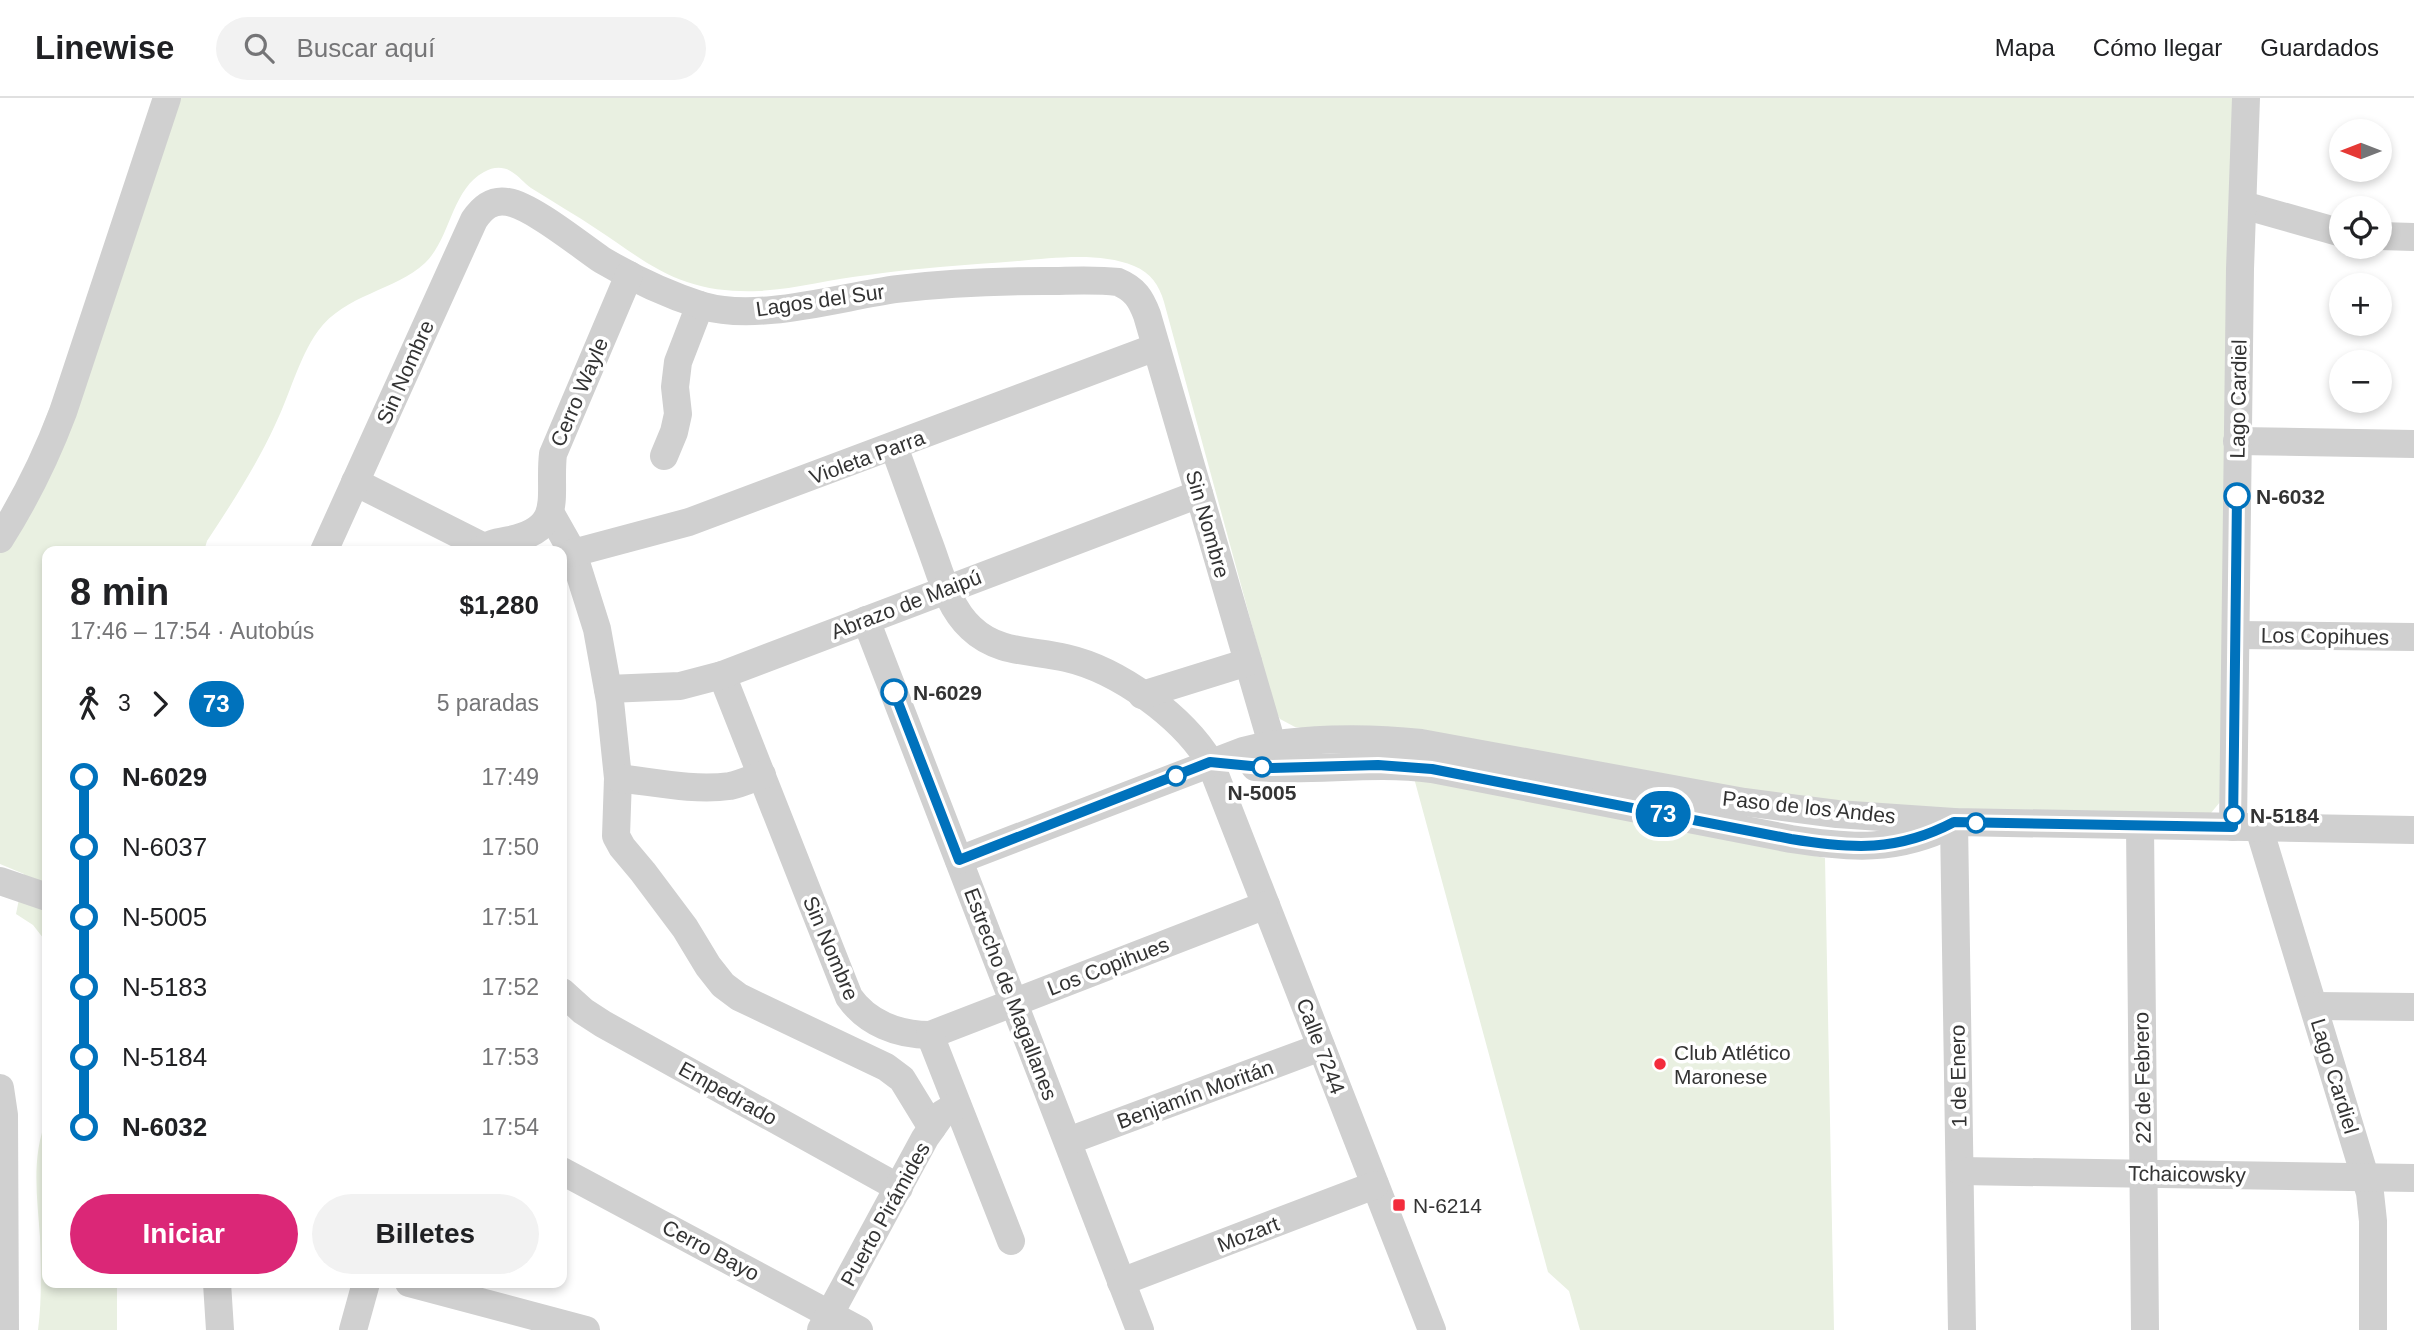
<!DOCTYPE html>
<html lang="es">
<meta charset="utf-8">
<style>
:root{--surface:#fff;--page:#f2f2f2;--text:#202124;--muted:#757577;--line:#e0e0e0;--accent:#db2777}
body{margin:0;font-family:Arial,sans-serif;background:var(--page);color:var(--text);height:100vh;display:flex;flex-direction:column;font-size:26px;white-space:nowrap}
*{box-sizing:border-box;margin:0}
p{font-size:23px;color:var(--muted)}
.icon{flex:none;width:38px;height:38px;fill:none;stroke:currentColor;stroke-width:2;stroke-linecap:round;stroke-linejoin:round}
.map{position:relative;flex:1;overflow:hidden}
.panel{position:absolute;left:42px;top:448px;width:525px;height:742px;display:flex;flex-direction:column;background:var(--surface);border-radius:14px;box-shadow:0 4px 10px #0003}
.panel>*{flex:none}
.badge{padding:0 14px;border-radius:23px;font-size:24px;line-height:46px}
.needle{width:46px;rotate:270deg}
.buttons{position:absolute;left:2329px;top:21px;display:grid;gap:14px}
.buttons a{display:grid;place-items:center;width:63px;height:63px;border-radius:50%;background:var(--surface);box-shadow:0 4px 10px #0003;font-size:35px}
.map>.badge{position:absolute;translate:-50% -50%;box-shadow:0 0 0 4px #fff}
.legs{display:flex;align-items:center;gap:10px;height:77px;padding:0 28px;font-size:23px}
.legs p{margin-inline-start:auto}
.head{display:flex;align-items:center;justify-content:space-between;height:119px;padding:0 28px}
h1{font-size:38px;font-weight:700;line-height:52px}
.action{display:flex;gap:14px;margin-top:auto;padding:14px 28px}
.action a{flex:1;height:80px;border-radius:42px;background:var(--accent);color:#fff;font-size:28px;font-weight:700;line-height:80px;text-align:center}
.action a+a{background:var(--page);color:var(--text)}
ul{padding:0 28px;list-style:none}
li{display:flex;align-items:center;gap:24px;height:70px;font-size:26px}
li i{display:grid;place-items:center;width:10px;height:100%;margin:0 9px;background:currentColor}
li i::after{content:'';width:18px;height:18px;margin:-9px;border:5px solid;border-radius:50%;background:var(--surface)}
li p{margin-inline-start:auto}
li:first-child i{background:linear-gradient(#0000 50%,currentColor 0)}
li:last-child i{background:linear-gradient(currentColor 50%,#0000 0)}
header{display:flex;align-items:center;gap:42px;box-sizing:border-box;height:98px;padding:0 35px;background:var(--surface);border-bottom:2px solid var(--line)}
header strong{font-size:33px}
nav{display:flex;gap:38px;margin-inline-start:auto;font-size:24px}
.search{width:490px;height:63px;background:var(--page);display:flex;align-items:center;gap:18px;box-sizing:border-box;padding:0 24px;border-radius:38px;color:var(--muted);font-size:26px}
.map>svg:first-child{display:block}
.green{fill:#e9f0e1}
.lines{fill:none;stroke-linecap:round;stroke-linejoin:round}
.minor{stroke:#d0d0d0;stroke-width:28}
.line-1-casing{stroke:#fff;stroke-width:16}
.line-1{stroke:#0072bc;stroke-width:10}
.stop-1-dot{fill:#fff;stroke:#0072bc;stroke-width:3.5}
.poi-dot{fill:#f32c3c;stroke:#fff;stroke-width:2.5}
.labels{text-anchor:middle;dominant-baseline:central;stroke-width:7;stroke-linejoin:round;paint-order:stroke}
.street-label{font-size:21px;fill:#333;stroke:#fff}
.stop-label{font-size:21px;font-weight:bold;fill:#333;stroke:#fff;text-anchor:start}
.poi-label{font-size:21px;fill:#333;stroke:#fff;text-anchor:start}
</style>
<header>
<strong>Linewise</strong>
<div class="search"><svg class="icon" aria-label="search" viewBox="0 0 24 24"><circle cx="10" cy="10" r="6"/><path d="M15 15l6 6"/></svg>Buscar aquí</div>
<nav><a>Mapa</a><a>Cómo llegar</a><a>Guardados</a></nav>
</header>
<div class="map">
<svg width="2414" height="1232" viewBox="0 0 2414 1232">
<rect width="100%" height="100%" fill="#fff"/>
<!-- green -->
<g class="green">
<path d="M 167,0 L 2238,0 L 2220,704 L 2211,715 L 1988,714 L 1818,702 L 1295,629 L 1280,621 L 1275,612 L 1164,204 C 1159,187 1151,175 1134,168 C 1100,154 1055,160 1019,163 C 969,167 918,170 868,177 C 831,181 796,191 759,193 C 735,194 710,192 687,184 C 655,174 626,150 598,132 C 576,117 553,104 531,90 C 524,85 519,78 512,74 C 503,68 493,69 484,74 C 451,92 451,140 425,165 C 395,193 345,196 318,233 C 298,261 290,297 275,327 C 256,368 232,405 207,443 L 204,453 L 47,453 L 47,845 L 33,827 L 16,816 L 24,776 L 0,766 L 0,441 Z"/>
<path d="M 1414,680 L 1825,760 L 1834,1232 L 1580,1232 L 1569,1193 L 1548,1174 Z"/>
<path d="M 47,1020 L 47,1185 L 117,1185 L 117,1232 L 38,1232 C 42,1202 41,1170 40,1139 C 37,1098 31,1059 47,1020 Z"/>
</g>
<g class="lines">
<!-- minor -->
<g class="minor">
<path d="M 2243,107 L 2342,135"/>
<path d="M 2380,138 L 2414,139"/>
<path d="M 2237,343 L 2414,346"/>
<path d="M 894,349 C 906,381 917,413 929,445 C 940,474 948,509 971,530 C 998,556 1033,552 1066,560 C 1119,572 1183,619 1210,664 L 1432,1232"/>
<path d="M 664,358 L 674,334 L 678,316 L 675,289 L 678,264 L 700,207"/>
<path d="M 355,384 L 484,449"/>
<path d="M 551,416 L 573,455 L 597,531 L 610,603 L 618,680 L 616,738 L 622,749 L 643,774 L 685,830 L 708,868 L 723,887 L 739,899 L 886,969 L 902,981 L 932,1030"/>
<path d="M 0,441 C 26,400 46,359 63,314 L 167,0"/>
<path d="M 324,453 L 474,122 C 482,110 492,101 508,104 C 532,108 580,147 602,162 C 634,181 668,197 703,208 C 759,224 839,199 897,191 C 946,185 995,183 1044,183 C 1069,183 1094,181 1118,184 C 1135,191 1141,201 1147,217 L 1272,646 L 1272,670"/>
<path d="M 480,453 C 488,445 500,444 510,442 C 566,430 548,398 553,356 L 629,177"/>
<path d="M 573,455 L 689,424 L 1156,249"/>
<path d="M 866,522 L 1140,1232"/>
<path d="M 2236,537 L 2414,539"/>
<path d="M 722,577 L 849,899 C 867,925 898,937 930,937 L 1266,807"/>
<path d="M 608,591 L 680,588 L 722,577 L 1199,396"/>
<path d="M 1142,597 L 1248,564"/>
<path d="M 1255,669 C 1314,674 1372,663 1432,671 L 1791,741 C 1849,750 1897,754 1952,726"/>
<path d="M 618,680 C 654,684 693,693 730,688 C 740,686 751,681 762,677"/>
<path d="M 1954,724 L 1962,1232"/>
<path d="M 2140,728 L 2145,1232"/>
<path d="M 2233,729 L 2240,171 L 2246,0"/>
<path d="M 2259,730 L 2370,1095 L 2373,1123 L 2373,1232"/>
<path d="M 959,762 L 1243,653 C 1296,639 1367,639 1421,645 L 1744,704 L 1837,716 L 1954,724 L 2414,732"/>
<path d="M 0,783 L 47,799"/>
<path d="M 562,894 L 583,913 L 603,926 L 899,1090"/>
<path d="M 2314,908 L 2414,909"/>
<path d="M 930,937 L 1011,1143"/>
<path d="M 0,990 L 4,1017 L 5,1232"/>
<path d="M 1068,1043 L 1321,949"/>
<path d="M 562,1073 L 859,1232"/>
<path d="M 1960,1073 L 2414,1080"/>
<path d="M 1121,1184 L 1375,1087"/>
<path d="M 217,1185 L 220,1232"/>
<path d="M 409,1185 L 586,1232"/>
<path d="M 353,1232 L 366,1185"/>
<path d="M 821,1232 L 925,1040 L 942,1016 L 957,1007"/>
</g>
</g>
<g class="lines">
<defs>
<path id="line-1" d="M 894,594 L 959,762 L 1210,664 L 1272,670 L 1378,667 L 1432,671 L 1791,741 C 1852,751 1897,754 1954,724 L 2233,729 L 2237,398"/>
</defs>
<!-- line-1 casing -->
<use href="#line-1" class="line-1-casing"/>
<!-- line-1 -->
<use href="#line-1" class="line-1"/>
</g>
<!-- markers -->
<g class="stop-1-dot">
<circle cx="2237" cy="398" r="12"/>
<circle cx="894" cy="594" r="12"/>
<circle cx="1262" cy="669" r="9"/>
<circle cx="1176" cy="678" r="9"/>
<circle cx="2234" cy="717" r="9"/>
<circle cx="1976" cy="725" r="9"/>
</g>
<g class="poi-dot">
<circle cx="1660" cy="966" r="7"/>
<rect x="1392" y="1100" width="14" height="14" rx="3.5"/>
</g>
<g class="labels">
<!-- street labels -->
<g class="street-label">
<text transform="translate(820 202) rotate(-8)">Lagos del Sur</text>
<text transform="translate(405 274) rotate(-66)">Sin Nombre</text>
<text transform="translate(579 294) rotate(-67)">Cerro Wayle</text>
<text transform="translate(2238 301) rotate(-89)">Lago Cardiel</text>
<text transform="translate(867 359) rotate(-20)">Violeta Parra</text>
<text transform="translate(1208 426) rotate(74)">Sin Nombre</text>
<text transform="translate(906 506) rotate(-21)">Abrazo de Maipú</text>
<text transform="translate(2325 538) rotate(1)">Los Copihues</text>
<text transform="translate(1809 709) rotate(6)">Paso de los Andes</text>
<text transform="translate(831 850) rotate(67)">Sin Nombre</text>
<text transform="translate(1108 868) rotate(-21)">Los Copihues</text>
<text transform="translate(1011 896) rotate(69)">Estrecho de Magallanes</text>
<text transform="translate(1321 948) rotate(69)">Calle 7244</text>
<text transform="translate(1958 978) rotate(-91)">1 de Enero</text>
<text transform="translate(2335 978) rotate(73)">Lago Cardiel</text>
<text transform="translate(2142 980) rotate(-91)">22 de Febrero</text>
<text transform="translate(728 995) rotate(29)">Empedrado</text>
<text transform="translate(1195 996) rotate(-20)">Benjamín Moritán</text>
<text transform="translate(2187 1076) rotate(1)">Tchaicowsky</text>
<text transform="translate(885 1116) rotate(-61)">Puerto Pirámides</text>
<text transform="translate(1248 1136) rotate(-21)">Mozart</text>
<text transform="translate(711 1152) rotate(28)">Cerro Bayo</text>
</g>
<!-- stop labels -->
<g class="stop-label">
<text x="2256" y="398">N-6032</text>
<text x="913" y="594">N-6029</text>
<text x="1262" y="694" text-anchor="middle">N-5005</text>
<text x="2250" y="717">N-5184</text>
</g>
<!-- poi labels -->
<g class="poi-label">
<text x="1674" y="954">Club Atlético<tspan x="1674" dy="24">Maronese</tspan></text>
<text x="1413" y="1107">N-6214</text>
</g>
</g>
</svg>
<div class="buttons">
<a><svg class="needle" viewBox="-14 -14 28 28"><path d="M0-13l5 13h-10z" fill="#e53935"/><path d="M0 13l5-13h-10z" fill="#757577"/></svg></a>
<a><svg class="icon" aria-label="locate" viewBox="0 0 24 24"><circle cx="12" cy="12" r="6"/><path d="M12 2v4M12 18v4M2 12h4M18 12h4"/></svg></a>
<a>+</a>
<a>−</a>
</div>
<b class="badge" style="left:1663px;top:716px;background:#0072bc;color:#fff">73</b>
<section class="panel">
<div class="head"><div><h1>8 min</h1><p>17:46 – 17:54 · Autobús</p></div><b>$1,280</b></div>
<div class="legs"><svg class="icon" aria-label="walk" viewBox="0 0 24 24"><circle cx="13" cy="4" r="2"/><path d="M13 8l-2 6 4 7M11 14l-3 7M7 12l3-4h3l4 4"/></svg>3<svg class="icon" aria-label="forward" viewBox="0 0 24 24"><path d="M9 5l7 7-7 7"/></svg><b class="badge" style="background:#0072bc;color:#fff">73</b><p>5 paradas</p></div>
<ul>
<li><i style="color:#0072bc"></i><b>N-6029</b><p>17:49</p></li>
<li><i style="color:#0072bc"></i><span>N-6037</span><p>17:50</p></li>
<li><i style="color:#0072bc"></i><span>N-5005</span><p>17:51</p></li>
<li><i style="color:#0072bc"></i><span>N-5183</span><p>17:52</p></li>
<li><i style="color:#0072bc"></i><span>N-5184</span><p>17:53</p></li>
<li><i style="color:#0072bc"></i><b>N-6032</b><p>17:54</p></li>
</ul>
<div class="action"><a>Iniciar</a><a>Billetes</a></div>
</section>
</div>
